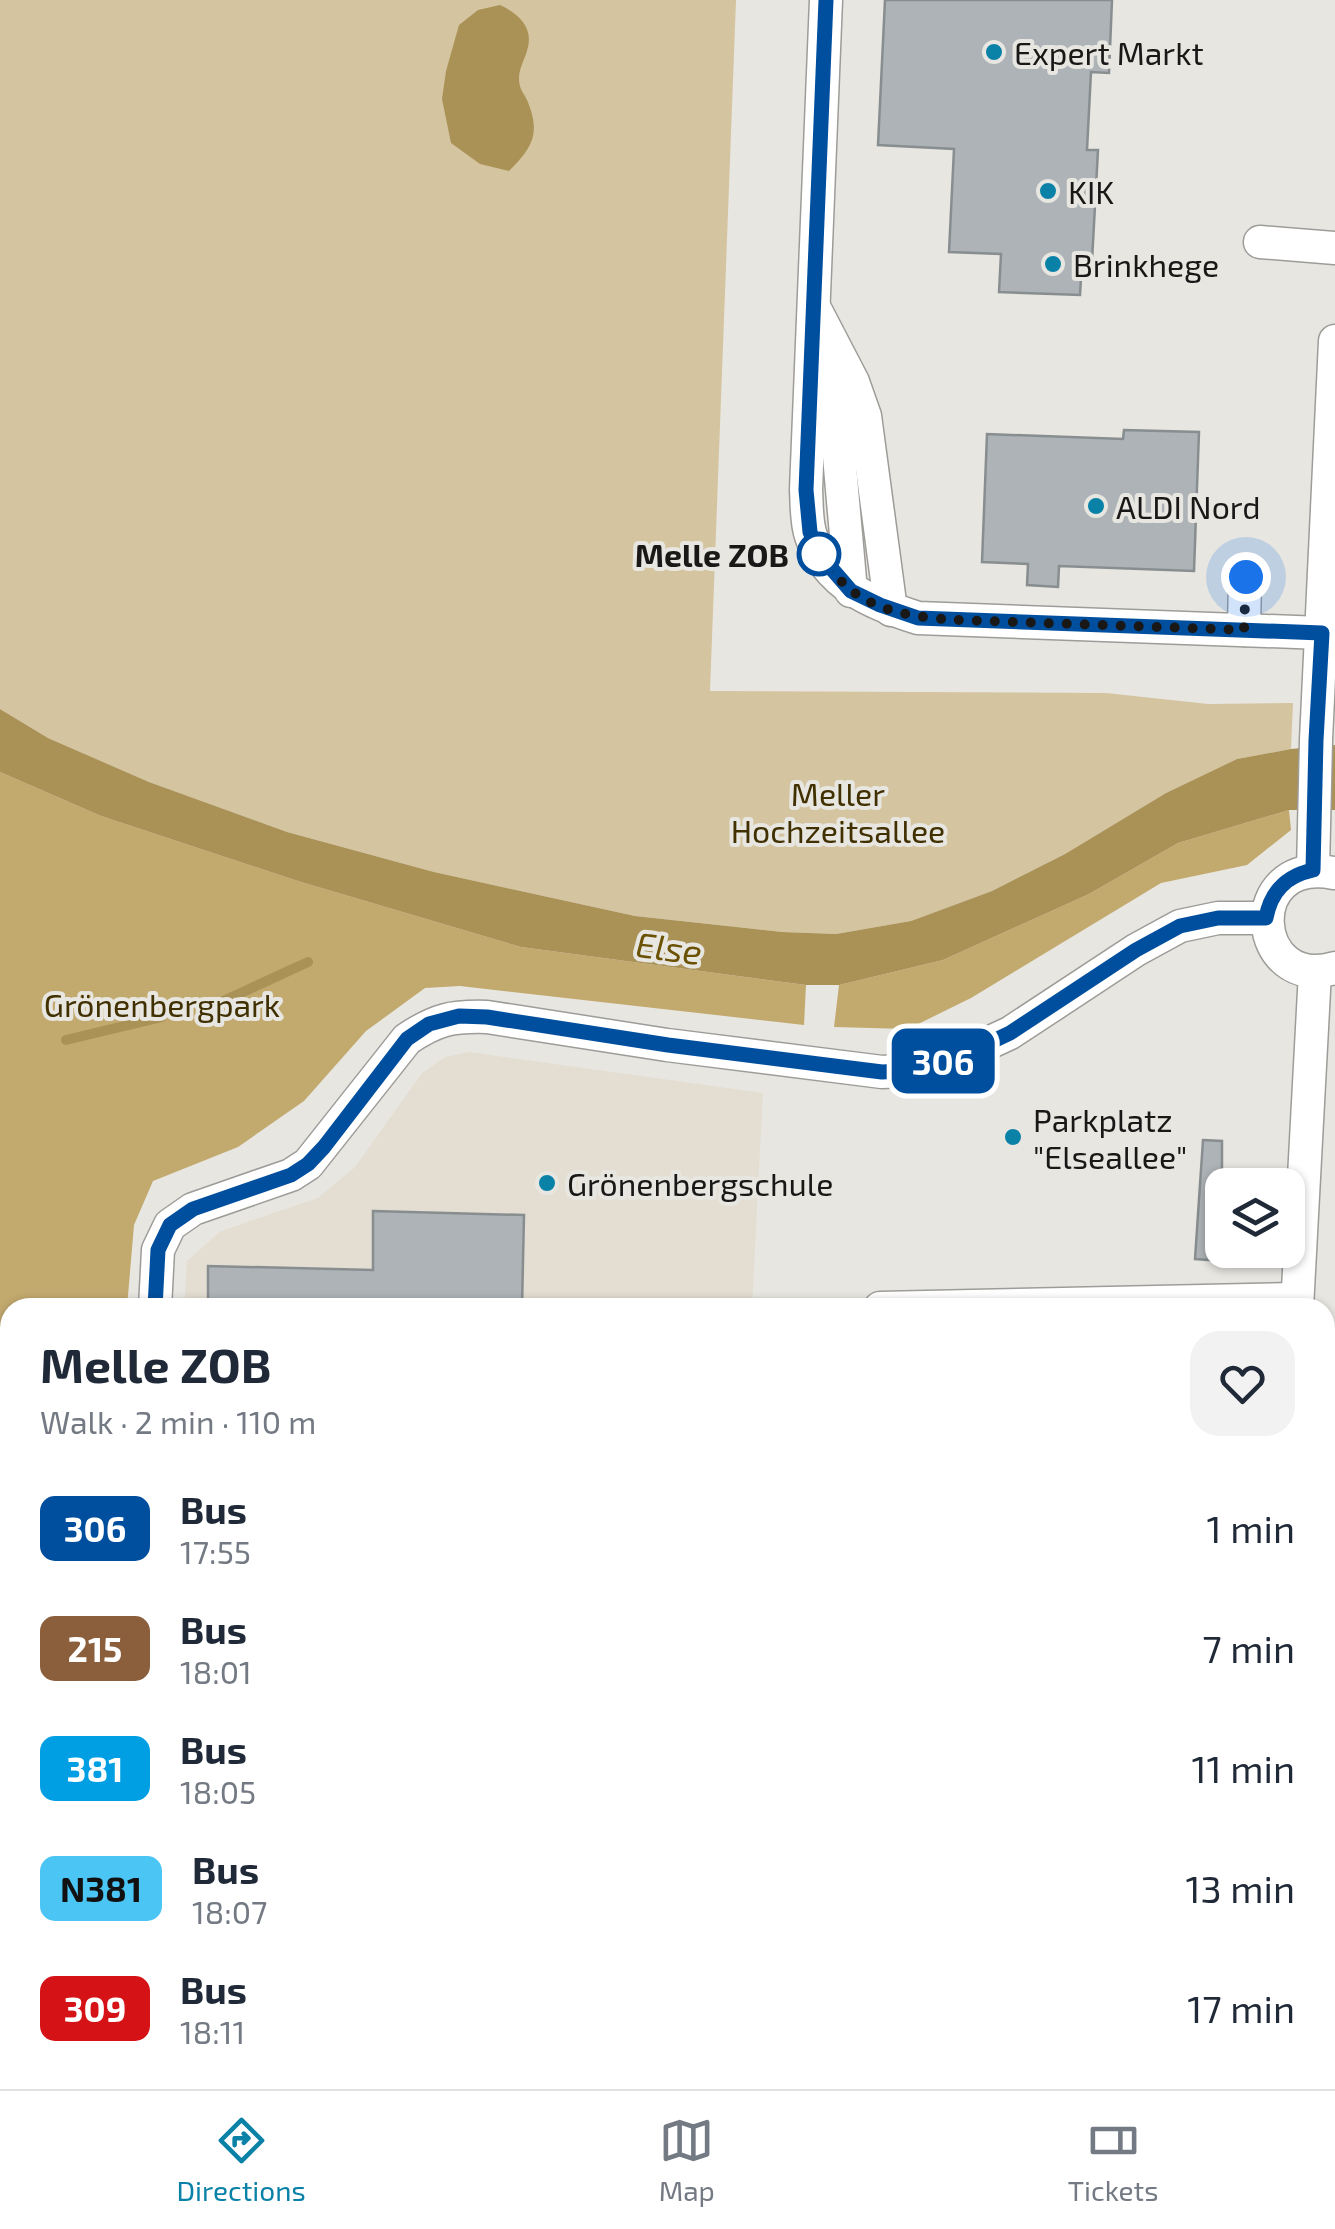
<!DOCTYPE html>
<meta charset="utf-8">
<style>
:root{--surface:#fff;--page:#f2f2f3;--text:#1f2937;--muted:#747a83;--line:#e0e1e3;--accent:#0a82a8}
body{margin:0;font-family:"Exo 2",sans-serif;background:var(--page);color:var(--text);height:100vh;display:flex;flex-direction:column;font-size:38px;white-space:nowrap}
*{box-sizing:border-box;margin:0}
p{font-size:32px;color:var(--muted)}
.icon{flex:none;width:55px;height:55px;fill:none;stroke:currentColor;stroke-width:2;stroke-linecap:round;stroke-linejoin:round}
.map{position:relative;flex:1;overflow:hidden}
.panel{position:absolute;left:0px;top:1298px;width:1335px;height:792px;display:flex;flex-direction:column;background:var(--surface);border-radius:30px 30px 0 0;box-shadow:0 2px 8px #0004}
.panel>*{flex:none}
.badge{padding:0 20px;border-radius:15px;font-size:35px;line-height:65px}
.buttons{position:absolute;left:1205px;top:1168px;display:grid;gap:20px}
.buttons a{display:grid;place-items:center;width:100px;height:100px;border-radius:20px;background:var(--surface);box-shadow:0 2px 8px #0004;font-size:50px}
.you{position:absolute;width:50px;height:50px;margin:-25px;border:8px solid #fff;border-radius:50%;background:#1a73e8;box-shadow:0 0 0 15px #1a73e833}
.map>.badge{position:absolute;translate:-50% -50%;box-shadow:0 0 0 5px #fff}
.round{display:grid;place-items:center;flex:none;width:105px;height:105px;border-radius:30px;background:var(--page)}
.summary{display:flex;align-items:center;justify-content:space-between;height:170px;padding:0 40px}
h1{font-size:48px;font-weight:700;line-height:75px}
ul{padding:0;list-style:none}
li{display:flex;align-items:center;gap:30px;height:120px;padding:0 40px}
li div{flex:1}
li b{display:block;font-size:38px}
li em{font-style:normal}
li .badge{min-width:110px;font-weight:700;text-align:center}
.tabs{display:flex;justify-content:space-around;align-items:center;height:140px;border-top:2px solid var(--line);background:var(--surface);font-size:28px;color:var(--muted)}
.tabs a{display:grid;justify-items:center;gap:5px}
.tabs .current{color:var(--accent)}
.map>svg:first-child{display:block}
.built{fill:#e3ded1}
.green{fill:#d4c49f}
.forest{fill:#c2a96e}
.water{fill:#aa9257}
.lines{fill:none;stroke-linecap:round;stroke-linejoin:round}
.stream{stroke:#aa9257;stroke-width:10}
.building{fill:#adb3b6;stroke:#888e90;stroke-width:2.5}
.minor-casing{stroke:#9e9c98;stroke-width:35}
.minor{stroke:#fff;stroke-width:32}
.line-casing{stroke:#fff;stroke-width:22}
.line{stroke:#004f9f;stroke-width:15}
.walk{stroke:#191817;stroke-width:10;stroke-dasharray:0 18}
.poi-dot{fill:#0a82a8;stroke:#e8e6e1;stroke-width:4}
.stop-dot{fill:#fff;stroke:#004f9f;stroke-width:5}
.labels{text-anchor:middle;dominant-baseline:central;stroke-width:8;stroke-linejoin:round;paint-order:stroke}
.poi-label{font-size:32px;fill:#191817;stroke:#e8e6e1;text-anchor:start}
.stop-label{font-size:32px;font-weight:bold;fill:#191817;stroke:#e8e6e1;text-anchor:end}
.park-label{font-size:32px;fill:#413000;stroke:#e8e6e1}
.water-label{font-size:35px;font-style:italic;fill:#6a5104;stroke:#e8e6e1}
</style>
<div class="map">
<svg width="1335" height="2089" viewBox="0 0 1335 2089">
<rect width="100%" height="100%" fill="#e8e6e1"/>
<!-- built -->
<path class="built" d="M 469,1052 L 763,1093 L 752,1307 L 184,1308 L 187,1261 L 221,1231 L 318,1198 L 355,1167 L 422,1073 L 445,1057 Z"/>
<!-- green -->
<g class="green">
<path d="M 0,0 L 736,0 L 710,691 L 1106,693 L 1208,704 L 1293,703 L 1291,749 L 1237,759 L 1166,793 L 1065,854 L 992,891 L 911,921 L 836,934 L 782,932 L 635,916 L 434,872 L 287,832 L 149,782 L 48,738 L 0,709 Z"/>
<path d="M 729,2080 L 829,2080 L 829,2089 L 604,2089 Z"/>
</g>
<!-- forest -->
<g class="forest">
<path d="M 0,772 L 101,816 L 301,882 L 521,947 L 806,985 L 804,1025 L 460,986 L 425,988 L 366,1031 L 304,1101 L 238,1147 L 153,1181 L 134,1225 L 127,1307 L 10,1308 L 10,1341 L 0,1338 Z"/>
<path d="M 1289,810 L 1291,830 L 1247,865 L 1161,883 L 971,998 L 908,1029 L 834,1027 L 839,985 L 943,960 L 1089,894 L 1178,843 Z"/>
</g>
<!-- water -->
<g class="water">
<path d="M 500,5 C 517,13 533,26 528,47 C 525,61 516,71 520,86 C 521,91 525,95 527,100 C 541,133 533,147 509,171 L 480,164 L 451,143 L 442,99 L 446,71 L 459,25 L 478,10 Z"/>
<path d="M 0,709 L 48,738 L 149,782 L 287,832 L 434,872 L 635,916 L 782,932 L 836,934 L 911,921 L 992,891 L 1065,854 L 1166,793 L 1237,759 L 1291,749 L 1335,745 L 1335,810 L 1289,810 L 1178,843 L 1089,894 L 943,960 L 839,985 L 806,985 L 521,947 L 301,882 L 101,816 L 0,772 Z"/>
</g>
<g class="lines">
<!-- stream -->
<g class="stream">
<path d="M 219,1003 L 308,962"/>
<path d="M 66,1040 L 162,1017"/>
</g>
</g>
<!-- building -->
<g class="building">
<path d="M 885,0 L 1112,0 L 1109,73 L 1091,72 L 1087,150 L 1098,150 L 1092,261 L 1082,261 L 1080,295 L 999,292 L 1001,254 L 949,252 L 954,149 L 878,145 Z"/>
<path d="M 1124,430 L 1199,432 L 1194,571 L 1059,566 L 1058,587 L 1027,585 L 1028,564 L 982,562 L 987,434 L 1123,439 Z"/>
<path d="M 1203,1140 L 1222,1141 L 1222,1261 L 1195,1259 Z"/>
<path d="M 373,1211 L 524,1215 L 522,1308 L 208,1308 L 208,1266 L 373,1270 Z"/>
</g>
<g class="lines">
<defs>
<g id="minor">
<path d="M 826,0 L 806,490 C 807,505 806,522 811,536 C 827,585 873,604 918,618 L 1322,633"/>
<path d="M 1260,242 L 1335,248"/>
<path d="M 814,307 L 853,382 L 865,416 L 891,610"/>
<path d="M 830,354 L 851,591"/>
<path d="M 1244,630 L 1245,577"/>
<path d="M 1313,870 L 1316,740 L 1335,341"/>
<path d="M 1334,873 C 1240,855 1251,993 1335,968"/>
<path d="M 155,1308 L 158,1250 L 170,1225 L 193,1209 L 291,1175 L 308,1164 L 407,1039 C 437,1019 452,1016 487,1017 L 667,1045 L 882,1072 L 919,1070 L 969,1052 L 1010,1033 L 1136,950 L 1180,926 L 1218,918 L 1266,918"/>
<path d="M 880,1308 L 1297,1299"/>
<path d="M 1297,1308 L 1315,972"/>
<path d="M 0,1374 L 10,1377"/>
<path d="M 1325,1678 L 1335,1678"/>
<path d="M 0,1817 L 10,1817"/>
<path d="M 1325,1851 L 1335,1859"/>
<path d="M 850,2080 L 851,2089"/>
<path d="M 1239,2089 L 1239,2080"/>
</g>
</defs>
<!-- minor casing -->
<use href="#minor" class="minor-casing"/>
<!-- minor -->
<use href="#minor" class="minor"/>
</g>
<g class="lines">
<defs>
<path id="line" d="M 155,1308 L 158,1250 L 170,1225 L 193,1209 L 291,1175 L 308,1164 L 324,1147 L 407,1039 L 429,1024 L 459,1016 L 487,1017 L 668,1045 L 850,1068 L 882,1072 L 920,1070 L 970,1052 L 1010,1033 L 1136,950 L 1180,926 L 1218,918 L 1266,918 C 1271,891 1286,876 1313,870 L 1316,740 L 1322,633 L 918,618 L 880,605 L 851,591 L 819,554 L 810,532 L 806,490 L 826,0"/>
</defs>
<!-- line casing -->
<use href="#line" class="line-casing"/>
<!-- line -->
<use href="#line" class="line"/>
<!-- walk -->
<path class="walk" d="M 819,554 C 828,565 839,581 851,590 C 879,613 922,618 957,620 L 1244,630 L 1246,577"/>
</g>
<!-- markers -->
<g class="poi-dot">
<circle cx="994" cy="52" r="10"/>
<circle cx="1048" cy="191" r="10"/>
<circle cx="1053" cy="264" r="10"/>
<circle cx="1096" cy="506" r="10"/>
<circle cx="1013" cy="1137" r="10"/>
<circle cx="547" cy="1183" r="10"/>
</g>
<circle class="stop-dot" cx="819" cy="554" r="20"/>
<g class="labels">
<!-- poi labels -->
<g class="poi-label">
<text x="1014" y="52">Expert Markt</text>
<text x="1068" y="191">KIK</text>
<text x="1073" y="264">Brinkhege</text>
<text x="1116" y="506">ALDI Nord</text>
<text x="1033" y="1119">Parkplatz<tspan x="1033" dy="37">"Elseallee"</tspan></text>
<text x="567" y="1183">Grönenbergschule</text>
</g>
<!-- stop labels -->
<g class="stop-label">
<text x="789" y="554">Melle ZOB</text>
</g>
<!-- park labels -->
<g class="park-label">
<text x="838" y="793">Meller<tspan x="838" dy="37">Hochzeitsallee</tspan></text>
<text x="162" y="1004">Grönenbergpark</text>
</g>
<!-- water labels -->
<g class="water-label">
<text transform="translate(669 947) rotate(7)">Else</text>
</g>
</g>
</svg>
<div class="buttons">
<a><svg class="icon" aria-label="layers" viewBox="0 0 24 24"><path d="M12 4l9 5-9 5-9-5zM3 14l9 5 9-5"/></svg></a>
</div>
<div class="you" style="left:1246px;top:577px"></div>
<b class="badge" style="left:943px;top:1061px;background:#004f9f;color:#fff">306</b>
<section class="panel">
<div class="summary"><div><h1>Melle ZOB</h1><p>Walk · 2 min · 110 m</p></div><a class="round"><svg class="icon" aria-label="heart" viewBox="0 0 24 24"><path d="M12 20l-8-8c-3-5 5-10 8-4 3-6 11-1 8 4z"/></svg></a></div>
<ul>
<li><span class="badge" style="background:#004f9f;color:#fff">306</span><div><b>Bus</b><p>17:55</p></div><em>1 min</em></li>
<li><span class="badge" style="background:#8b5e3c;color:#fff">215</span><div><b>Bus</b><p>18:01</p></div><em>7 min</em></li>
<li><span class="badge" style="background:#009fe3;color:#fff">381</span><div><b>Bus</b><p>18:05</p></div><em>11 min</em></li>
<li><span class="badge" style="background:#4ac5f4;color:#111">N381</span><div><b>Bus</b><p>18:07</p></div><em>13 min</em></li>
<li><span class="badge" style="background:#d51317;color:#fff">309</span><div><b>Bus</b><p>18:11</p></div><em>17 min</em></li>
</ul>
</section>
</div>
<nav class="tabs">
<a class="current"><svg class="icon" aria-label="directions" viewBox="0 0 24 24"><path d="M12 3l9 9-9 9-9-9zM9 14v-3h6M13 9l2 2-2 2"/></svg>Directions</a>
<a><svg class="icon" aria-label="map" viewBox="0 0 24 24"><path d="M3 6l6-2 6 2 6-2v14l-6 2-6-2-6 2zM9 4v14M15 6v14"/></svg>Map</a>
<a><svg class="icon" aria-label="tickets" viewBox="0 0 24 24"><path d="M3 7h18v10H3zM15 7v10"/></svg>Tickets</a>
</nav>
